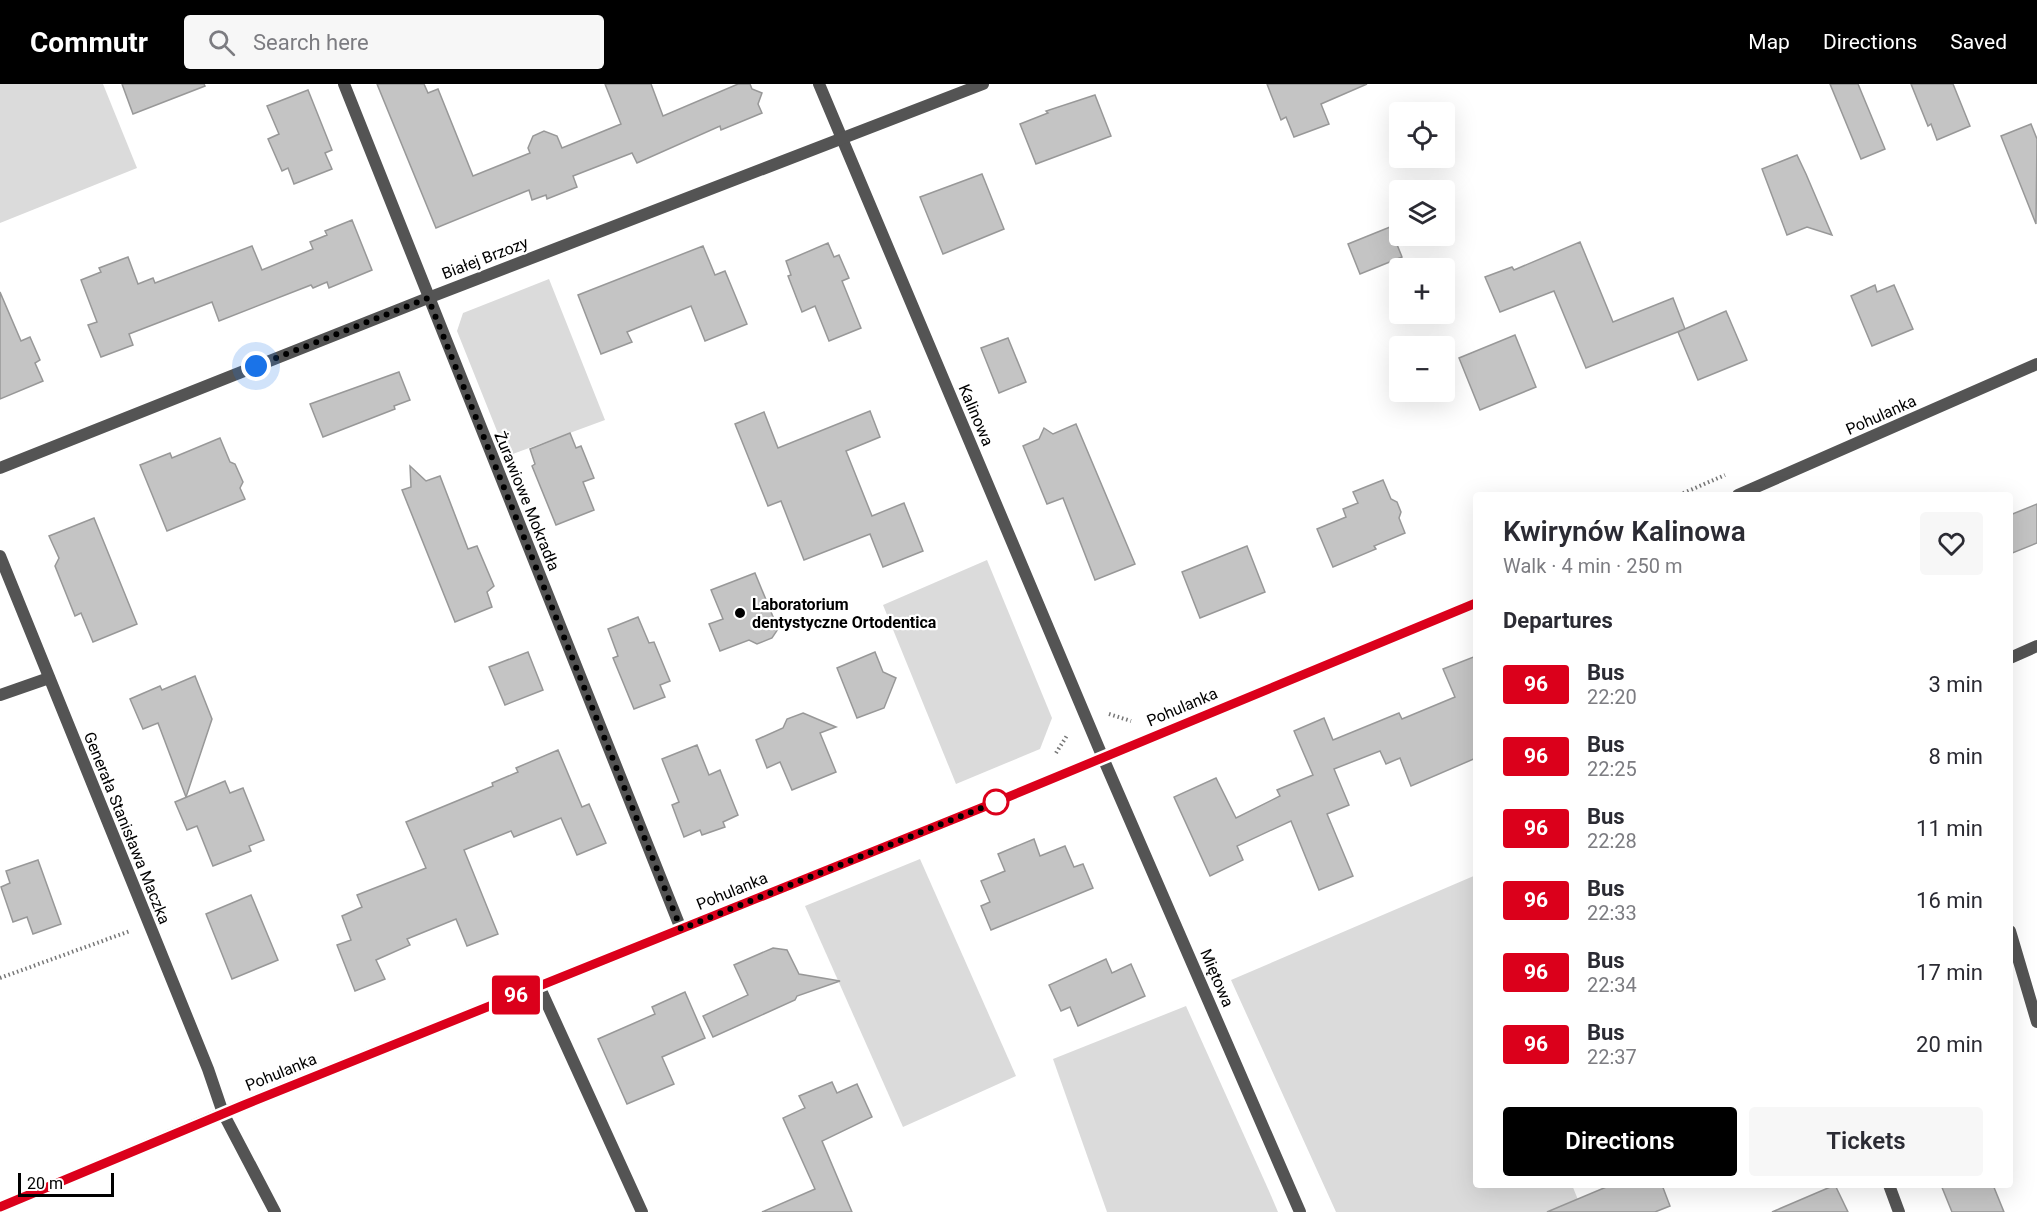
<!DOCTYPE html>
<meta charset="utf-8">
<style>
:root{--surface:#fff;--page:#f7f7f7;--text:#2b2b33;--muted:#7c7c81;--accent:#000}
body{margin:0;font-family:Roboto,sans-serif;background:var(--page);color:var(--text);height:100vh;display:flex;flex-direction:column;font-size:22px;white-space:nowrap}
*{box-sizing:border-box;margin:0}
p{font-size:20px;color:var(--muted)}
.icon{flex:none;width:33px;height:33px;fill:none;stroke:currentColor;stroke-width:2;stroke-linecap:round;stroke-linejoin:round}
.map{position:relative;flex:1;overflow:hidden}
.drawer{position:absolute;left:1473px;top:408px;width:540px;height:696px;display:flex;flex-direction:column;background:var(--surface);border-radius:6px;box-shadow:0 6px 24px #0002}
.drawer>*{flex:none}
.badge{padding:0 12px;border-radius:4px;font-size:21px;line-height:39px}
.controls{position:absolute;left:1389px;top:18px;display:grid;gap:12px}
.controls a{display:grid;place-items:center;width:66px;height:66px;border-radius:6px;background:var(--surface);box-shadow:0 6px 24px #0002;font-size:30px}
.scale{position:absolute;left:18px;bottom:15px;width:96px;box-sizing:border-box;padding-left:6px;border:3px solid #000;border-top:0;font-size:16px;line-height:21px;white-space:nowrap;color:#000;-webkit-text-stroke:4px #fff;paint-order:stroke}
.you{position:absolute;width:30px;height:30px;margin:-15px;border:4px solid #fff;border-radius:50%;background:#1a73e8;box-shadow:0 0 0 9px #1a73e833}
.map>.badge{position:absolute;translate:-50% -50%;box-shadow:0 0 0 3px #fff}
h2{padding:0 30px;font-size:22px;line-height:54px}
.round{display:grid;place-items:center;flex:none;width:63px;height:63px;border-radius:6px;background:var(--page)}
.headline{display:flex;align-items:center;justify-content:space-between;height:102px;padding:0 30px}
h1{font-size:28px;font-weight:600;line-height:45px}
.primary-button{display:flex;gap:12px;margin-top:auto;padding:12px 30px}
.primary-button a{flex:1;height:69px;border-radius:6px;background:var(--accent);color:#fff;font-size:24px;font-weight:600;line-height:69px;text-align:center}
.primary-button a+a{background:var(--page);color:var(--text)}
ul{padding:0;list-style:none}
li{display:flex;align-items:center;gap:18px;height:72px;padding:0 30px}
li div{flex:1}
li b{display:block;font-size:22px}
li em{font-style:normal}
li .badge{min-width:66px;font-weight:700;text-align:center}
header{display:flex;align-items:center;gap:36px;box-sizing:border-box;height:84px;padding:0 30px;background:var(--accent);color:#fff}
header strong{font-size:28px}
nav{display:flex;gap:33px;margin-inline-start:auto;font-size:21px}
.search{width:420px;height:54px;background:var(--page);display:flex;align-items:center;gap:15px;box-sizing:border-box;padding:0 21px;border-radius:6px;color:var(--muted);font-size:22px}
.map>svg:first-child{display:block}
.green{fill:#dbdbdb}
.building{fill:#c4c4c4;stroke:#989898;stroke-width:1.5}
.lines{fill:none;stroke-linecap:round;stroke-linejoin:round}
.path{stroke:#767676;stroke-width:4;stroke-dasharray:1.5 3;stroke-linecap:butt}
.lane{stroke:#545454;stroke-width:12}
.street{stroke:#545454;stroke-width:12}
.line-casing{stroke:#fff;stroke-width:14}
.line{stroke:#db001b;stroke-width:9}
.walk{stroke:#000;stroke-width:6;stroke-dasharray:0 10.8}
.poi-dot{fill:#000;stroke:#fff;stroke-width:2}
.stop-dot{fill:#fff;stroke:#db001b;stroke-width:3}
.labels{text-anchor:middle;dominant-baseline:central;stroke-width:4.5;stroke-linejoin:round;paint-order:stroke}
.street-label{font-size:16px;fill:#000;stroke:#fff}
.poi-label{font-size:16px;font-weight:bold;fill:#000;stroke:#fff;text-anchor:start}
</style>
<header>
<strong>Commutr</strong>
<div class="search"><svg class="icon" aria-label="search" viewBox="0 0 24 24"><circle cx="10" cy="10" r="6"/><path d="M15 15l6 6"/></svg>Search here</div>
<nav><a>Map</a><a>Directions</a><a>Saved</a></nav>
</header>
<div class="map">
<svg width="2037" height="1128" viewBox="0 0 2037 1128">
<rect width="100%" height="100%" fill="#fff"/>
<!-- green -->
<g class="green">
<path d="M 0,0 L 103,0 L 137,84 L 0,139 Z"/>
<path d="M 549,195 L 605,336 L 507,372 L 457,247 L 463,229 Z"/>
<path d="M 987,476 L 1052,634 L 1040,665 L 956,700 L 883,521 Z"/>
<path d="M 920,775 L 1016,992 L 903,1043 L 805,822 Z"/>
<path d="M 1476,791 L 1476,1101 L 1572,1101 L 1583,1128 L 1336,1128 L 1231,896 Z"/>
<path d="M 1186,922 L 1269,1107 L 1278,1128 L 1107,1128 L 1053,975 Z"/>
</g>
<!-- building -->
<g class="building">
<path d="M 122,0 L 204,0 L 205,2 L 133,30 Z"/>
<path d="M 377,0 L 424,0 L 428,9 L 438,5 L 473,92 L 530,69 L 528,64 L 533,52 L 544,47 L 557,52 L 562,64 L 621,40 L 605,0 L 651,0 L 663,32 L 738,0 L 750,0 L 752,5 L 762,9 L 758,20 L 762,29 L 721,46 L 720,42 L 637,79 L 632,69 L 573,92 L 577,103 L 547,115 L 546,111 L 532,116 L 529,106 L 436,144 Z"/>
<path d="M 1267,0 L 1367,0 L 1321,20 L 1329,40 L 1294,53 L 1286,33 L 1281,36 Z"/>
<path d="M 1830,0 L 1858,0 L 1885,65 L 1861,75 Z"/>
<path d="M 1911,0 L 1953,0 L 1970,42 L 1937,56 L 1931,40 L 1928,42 Z"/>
<path d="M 308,6 L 332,66 L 325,69 L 332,85 L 294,100 L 288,84 L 282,87 L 268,55 L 279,50 L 267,22 Z"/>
<path d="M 1095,11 L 1111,52 L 1036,80 L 1020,40 L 1048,29 L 1046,27 Z"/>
<path d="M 2031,40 L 2037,55 L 2036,140 L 2001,52 Z"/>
<path d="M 1797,71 L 1806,90 L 1832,151 L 1807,143 L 1787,151 L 1762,85 Z"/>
<path d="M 982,90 L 1004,145 L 943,170 L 920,113 Z"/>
<path d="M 352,136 L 372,186 L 329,204 L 327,198 L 313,204 L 311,201 L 219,237 L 212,218 L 129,250 L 133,261 L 101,273 L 88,241 L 97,238 L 81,196 L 101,188 L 99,184 L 128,173 L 138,200 L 153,194 L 155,199 L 252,162 L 262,186 L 313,165 L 310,158 L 327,151 L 325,147 Z"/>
<path d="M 1390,143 L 1402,173 L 1360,190 L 1348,160 Z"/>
<path d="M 1580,158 L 1613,238 L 1673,214 L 1685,245 L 1586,284 L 1554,207 L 1500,228 L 1485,193 L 1512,183 L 1514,186 Z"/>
<path d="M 828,159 L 834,173 L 839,171 L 849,194 L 842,197 L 861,244 L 829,257 L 815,222 L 802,228 L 788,192 L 791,191 L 786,177 Z"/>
<path d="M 703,162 L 715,191 L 725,187 L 747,240 L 705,257 L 691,222 L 627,248 L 632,258 L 601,270 L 578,211 Z"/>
<path d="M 1875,201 L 1877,208 L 1894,201 L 1913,245 L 1872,262 L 1851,212 Z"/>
<path d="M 0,208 L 21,257 L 30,253 L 40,276 L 35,279 L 43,297 L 0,315 Z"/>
<path d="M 1726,227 L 1747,276 L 1698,296 L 1678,248 Z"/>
<path d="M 1515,251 L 1536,303 L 1480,326 L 1459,274 Z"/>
<path d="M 1008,254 L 1026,298 L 999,309 L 981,264 Z"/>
<path d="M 399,288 L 410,316 L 394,322 L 395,325 L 323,353 L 310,320 Z"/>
<path d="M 870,327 L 880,353 L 846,367 L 872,432 L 904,419 L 923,467 L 883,483 L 870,450 L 804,476 L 781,417 L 768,422 L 735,340 L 764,328 L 778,364 Z"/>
<path d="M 1076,340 L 1135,480 L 1095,496 L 1063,414 L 1047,420 L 1023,362 L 1039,355 L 1044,344 L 1053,350 Z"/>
<path d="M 570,349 L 576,364 L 581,362 L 594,394 L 583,398 L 594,426 L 556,441 L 532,382 L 535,380 L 530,365 Z"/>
<path d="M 220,354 L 230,378 L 235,380 L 243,398 L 240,404 L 245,415 L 167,447 L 140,381 L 170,369 L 172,374 Z"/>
<path d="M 410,382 L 426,397 L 440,392 L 468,465 L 477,462 L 494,502 L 487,508 L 492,523 L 455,538 L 402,406 L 411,403 Z"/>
<path d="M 1383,396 L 1391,415 L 1397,418 L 1401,428 L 1399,434 L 1405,449 L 1374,462 L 1376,465 L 1333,483 L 1317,445 L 1346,433 L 1343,425 L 1358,419 L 1353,408 Z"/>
<path d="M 2037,420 L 2037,459 L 2010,470 L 2010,431 Z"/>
<path d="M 94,434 L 137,540 L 93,558 L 81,529 L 75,532 L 55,482 L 59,474 L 49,452 Z"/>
<path d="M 1247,462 L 1265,508 L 1200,534 L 1182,488 Z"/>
<path d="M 755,489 L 778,545 L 772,554 L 757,560 L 749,556 L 720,567 L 709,540 L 723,535 L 711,506 Z"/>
<path d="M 638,533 L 649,559 L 654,558 L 670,597 L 660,601 L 665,613 L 634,625 L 613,574 L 618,572 L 608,545 Z"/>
<path d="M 528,568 L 543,606 L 505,621 L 489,583 Z"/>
<path d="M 875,568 L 883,588 L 896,594 L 884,624 L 857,634 L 837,584 Z"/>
<path d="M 1476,572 L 1476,674 L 1411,702 L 1400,674 L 1386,680 L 1380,667 L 1334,685 L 1349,721 L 1327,730 L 1353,792 L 1319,806 L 1291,737 L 1237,762 L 1243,776 L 1210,792 L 1174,713 L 1216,694 L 1236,734 L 1280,712 L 1277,706 L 1313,691 L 1294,647 L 1324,634 L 1333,656 L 1399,629 L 1402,635 L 1455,613 L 1443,585 Z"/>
<path d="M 195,592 L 212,635 L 186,713 L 158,639 L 143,645 L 130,615 L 160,602 L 162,606 Z"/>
<path d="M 803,629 L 836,643 L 820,649 L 836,688 L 792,706 L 780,678 L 767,684 L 756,656 L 783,644 L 787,635 Z"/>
<path d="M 697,661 L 709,691 L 720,686 L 738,731 L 723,738 L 725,743 L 702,751 L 700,746 L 684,753 L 672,721 L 679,718 L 662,675 Z"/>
<path d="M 558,666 L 582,723 L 589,720 L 606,759 L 577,771 L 561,734 L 514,753 L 511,747 L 464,766 L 498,850 L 467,862 L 456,835 L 407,855 L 410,861 L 376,876 L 385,895 L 355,907 L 337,861 L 351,856 L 342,832 L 362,823 L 357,811 L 426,784 L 406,738 L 493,702 L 492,699 L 518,688 L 516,684 Z"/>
<path d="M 225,697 L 230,709 L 243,704 L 264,756 L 249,762 L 251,767 L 213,782 L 197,742 L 187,746 L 175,718 Z"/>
<path d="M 1034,755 L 1040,772 L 1065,762 L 1074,783 L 1083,780 L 1093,804 L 991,846 L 981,822 L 990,818 L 981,797 L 1005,787 L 998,770 Z"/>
<path d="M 38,776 L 61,840 L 33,850 L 27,833 L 13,838 L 1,803 L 10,799 L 6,787 Z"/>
<path d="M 251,811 L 278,876 L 232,895 L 206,830 Z"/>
<path d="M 773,864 L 787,866 L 799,890 L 840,897 L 797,912 L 795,916 L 713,953 L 703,932 L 748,911 L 734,881 Z"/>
<path d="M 1106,875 L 1112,889 L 1131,880 L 1145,912 L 1078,942 L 1070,923 L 1061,927 L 1049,901 Z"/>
<path d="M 685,908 L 705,954 L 662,973 L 674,1000 L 627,1020 L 598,955 L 655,930 L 652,923 Z"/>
<path d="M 832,998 L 837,1009 L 857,1000 L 872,1033 L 822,1057 L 852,1128 L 762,1128 L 815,1105 L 783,1034 L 805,1024 L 799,1012 Z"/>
<path d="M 1611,1101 L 1662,1101 L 1670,1122 L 1655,1128 L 1547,1128 Z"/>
<path d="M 1835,1101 L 1848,1128 L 1772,1128 Z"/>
<path d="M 1941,1101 L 1993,1101 L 2004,1128 L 1952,1128 Z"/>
</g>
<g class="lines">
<!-- path -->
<g class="path">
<path d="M 1679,411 L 1725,391"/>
<path d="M 1109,630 L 1131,637"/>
<path d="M 1056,669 L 1068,650"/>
<path d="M 0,894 L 130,847"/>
</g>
<!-- lane -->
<g class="lane">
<path d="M 0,611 L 49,594"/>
<path d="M 539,902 L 642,1128"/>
<path d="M 223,1029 L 275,1128"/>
<path d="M 1889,1101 L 1899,1128"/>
</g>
<!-- street -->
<g class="street">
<path d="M 344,0 L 681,845"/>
<path d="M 819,0 L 1103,674 L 1300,1128"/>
<path d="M 0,384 L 428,214 L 983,0"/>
<path d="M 1738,411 L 2037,280"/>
<path d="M 0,472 L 208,985 L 223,1029"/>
<path d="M 2010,574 L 2037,562"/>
<path d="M 2010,847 L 2037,938"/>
<path d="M 0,1123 L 223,1029 L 996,718 L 1476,519"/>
</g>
</g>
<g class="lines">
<defs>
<path id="line" d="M 0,1123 L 244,1021 L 996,718 L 1476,519"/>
</defs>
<!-- line casing -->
<use href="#line" class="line-casing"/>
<!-- line -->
<use href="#line" class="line"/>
<!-- walk -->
<path class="walk" d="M 256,282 L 428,214 L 681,845 L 996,718"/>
</g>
<!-- markers -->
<circle class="poi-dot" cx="740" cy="529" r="6"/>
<circle class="stop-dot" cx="996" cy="718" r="12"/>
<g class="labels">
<!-- street labels -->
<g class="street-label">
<text transform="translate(485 174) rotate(-21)">Białej Brzozy</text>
<text transform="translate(976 331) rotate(67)">Kalinowa</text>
<text transform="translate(1881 331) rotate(-24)">Pohulanka</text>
<text transform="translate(527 417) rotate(68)">Żurawiowe Mokradła</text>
<text transform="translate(1182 623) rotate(-23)">Pohulanka</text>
<text transform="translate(127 744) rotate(68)">Generała Stanisława Maczka</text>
<text transform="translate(732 807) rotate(-22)">Pohulanka</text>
<text transform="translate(1217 894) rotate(67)">Miętowa</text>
<text transform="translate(281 988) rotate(-22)">Pohulanka</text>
</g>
<!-- poi labels -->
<g class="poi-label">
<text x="752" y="520">Laboratorium<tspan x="752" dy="18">dentystyczne Ortodentica</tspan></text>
</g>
</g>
</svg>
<div class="controls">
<a><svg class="icon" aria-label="locate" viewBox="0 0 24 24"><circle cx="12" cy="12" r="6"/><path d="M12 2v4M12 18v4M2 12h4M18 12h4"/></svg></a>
<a><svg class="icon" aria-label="layers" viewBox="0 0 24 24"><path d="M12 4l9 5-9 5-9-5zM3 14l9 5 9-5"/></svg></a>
<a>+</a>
<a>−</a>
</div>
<div class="scale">20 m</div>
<div class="you" style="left:256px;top:282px"></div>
<b class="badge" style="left:516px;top:911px;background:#db001b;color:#fff">96</b>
<section class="drawer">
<div class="headline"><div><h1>Kwirynów Kalinowa</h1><p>Walk · 4 min · 250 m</p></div><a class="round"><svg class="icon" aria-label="heart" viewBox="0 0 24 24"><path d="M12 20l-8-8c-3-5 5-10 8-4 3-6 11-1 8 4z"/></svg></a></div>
<h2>Departures</h2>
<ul>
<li><span class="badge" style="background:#db001b;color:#fff">96</span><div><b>Bus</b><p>22:20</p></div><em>3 min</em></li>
<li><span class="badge" style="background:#db001b;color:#fff">96</span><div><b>Bus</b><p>22:25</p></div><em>8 min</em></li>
<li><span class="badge" style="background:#db001b;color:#fff">96</span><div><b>Bus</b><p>22:28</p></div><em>11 min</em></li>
<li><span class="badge" style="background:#db001b;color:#fff">96</span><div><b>Bus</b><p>22:33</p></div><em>16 min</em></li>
<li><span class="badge" style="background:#db001b;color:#fff">96</span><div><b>Bus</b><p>22:34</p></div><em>17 min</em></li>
<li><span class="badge" style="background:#db001b;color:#fff">96</span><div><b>Bus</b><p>22:37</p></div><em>20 min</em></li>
</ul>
<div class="primary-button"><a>Directions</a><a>Tickets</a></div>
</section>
</div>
